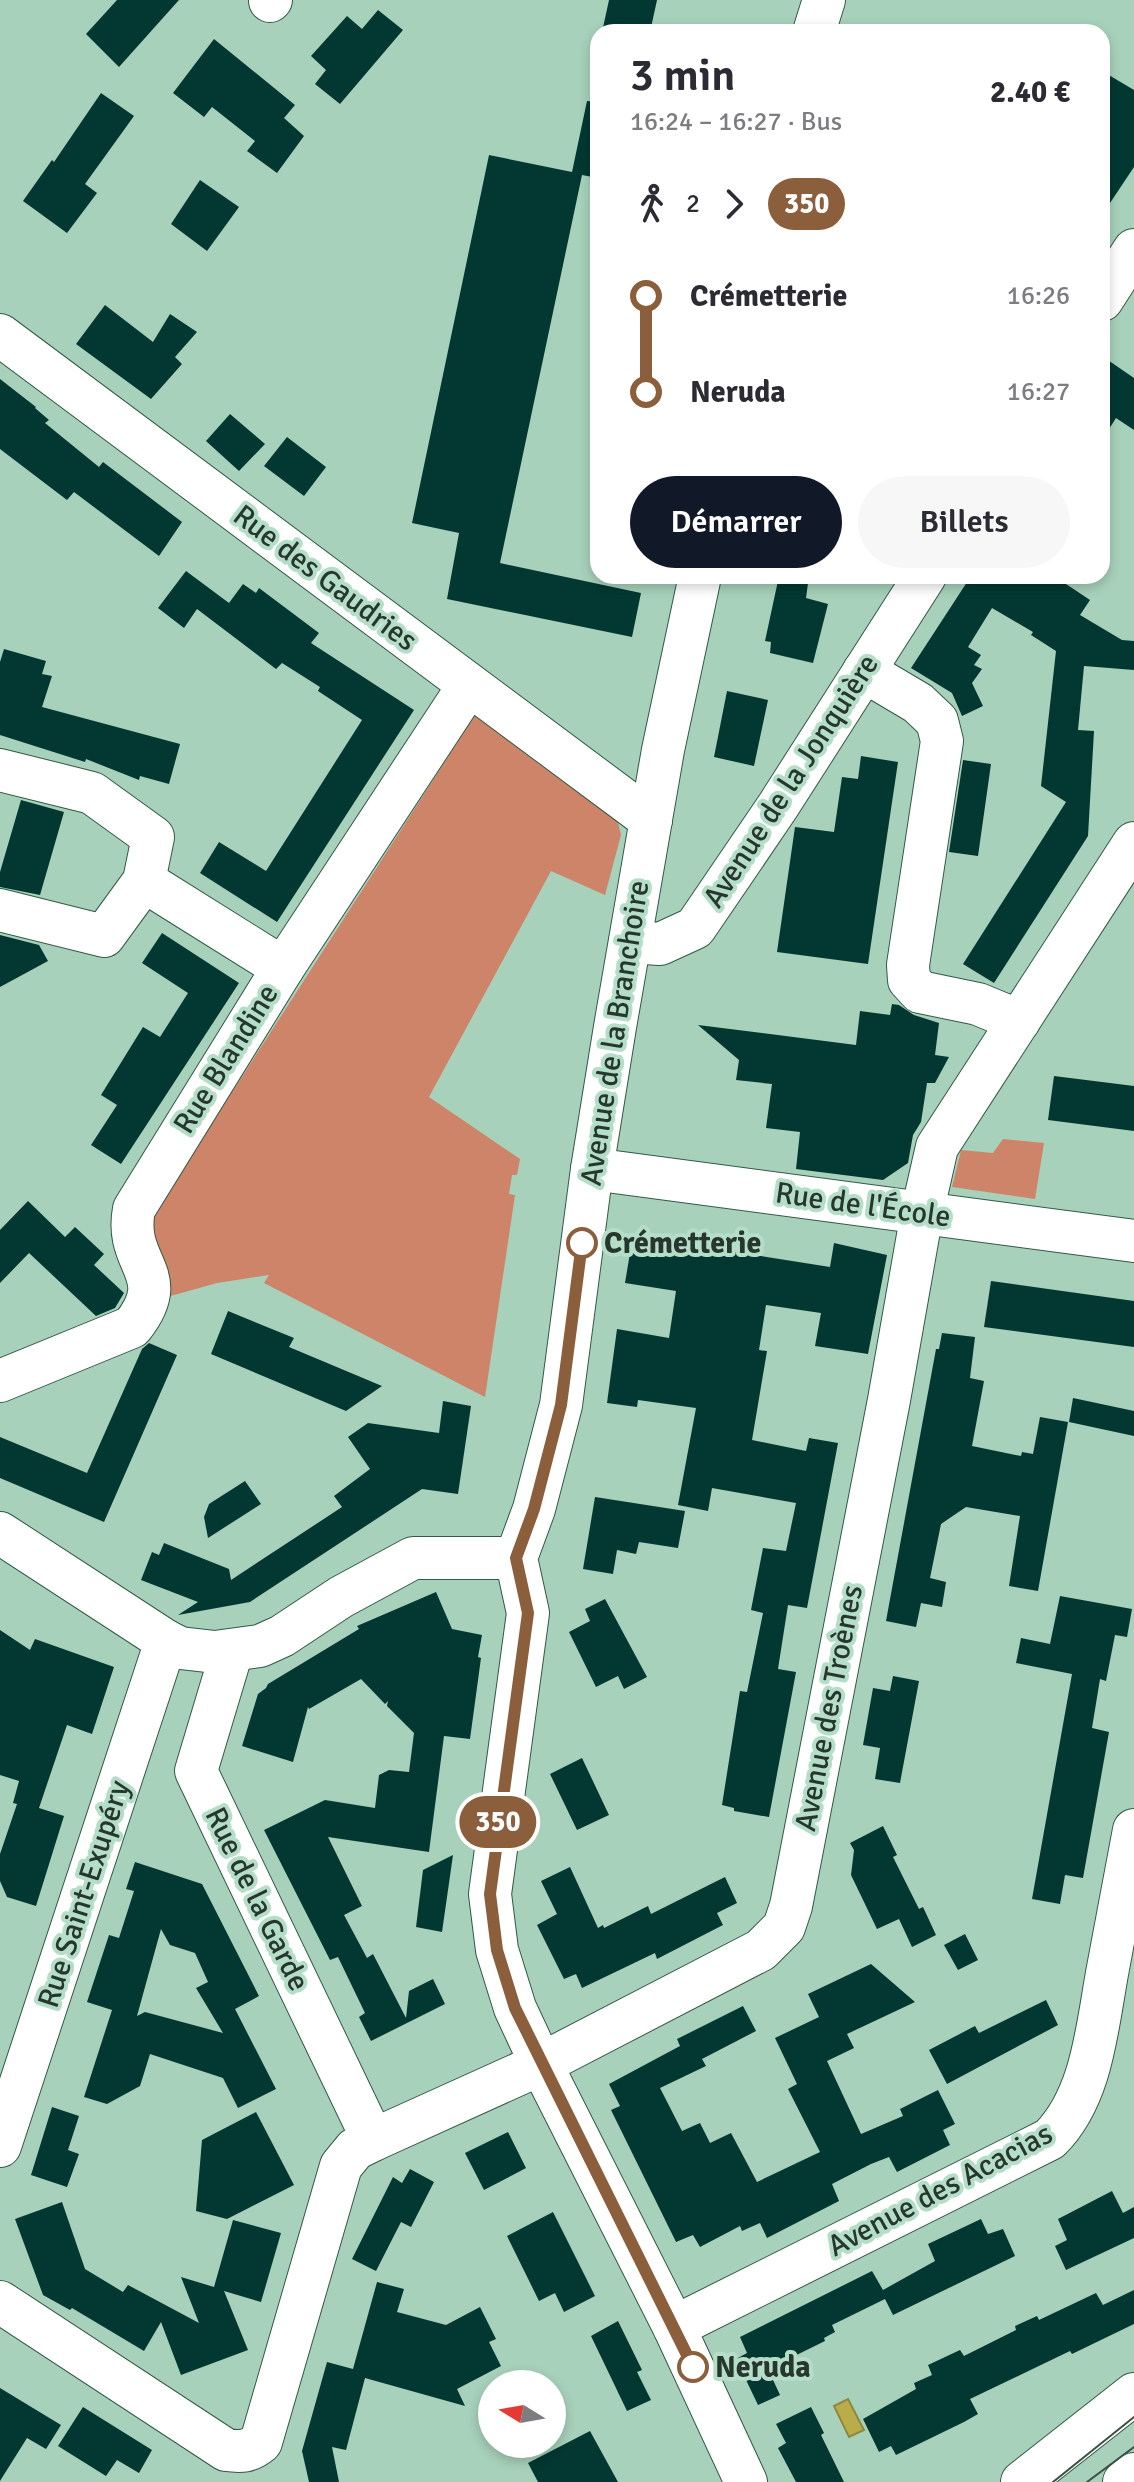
<!DOCTYPE html>
<html lang="fr">
<meta charset="utf-8">
<style>
:root{--surface:#fff;--page:#f7f7f7;--text:#2b2b33;--muted:#7c7c81;--accent:#111827}
body{margin:0;font-family:Signika,sans-serif;background:var(--page);color:var(--text);height:100vh;display:flex;flex-direction:column;font-size:30px;white-space:nowrap}
*{box-sizing:border-box;margin:0}
p{font-size:26px;color:var(--muted)}
.icon{flex:none;width:44px;height:44px;fill:none;stroke:currentColor;stroke-width:2;stroke-linecap:round;stroke-linejoin:round}
.map{position:relative;flex:1;overflow:hidden}
.details{position:absolute;left:590px;top:24px;width:520px;height:560px;display:flex;flex-direction:column;background:var(--surface);border-radius:24px;box-shadow:0 4px 12px #0003}
.details>*{flex:none}
.badge{padding:0 16px;border-radius:26px;font-size:28px;line-height:52px}
.needle{width:52px;rotate:281deg}
.controls{position:absolute;left:478px;top:2370px;display:grid;gap:16px}
.controls a{display:grid;place-items:center;width:88px;height:88px;border-radius:50%;background:var(--surface);box-shadow:0 4px 12px #0003;font-size:40px}
.map>.badge{position:absolute;translate:-50% -50%;box-shadow:0 0 0 4px #fff}
.legs{display:flex;align-items:center;gap:12px;height:88px;padding:0 40px;font-size:26px}
.legs p{margin-inline-start:auto}
.head{display:flex;align-items:center;justify-content:space-between;height:136px;padding:0 40px}
h1{font-size:44px;font-weight:600;line-height:60px}
.button{display:flex;gap:16px;margin-top:auto;padding:16px 40px}
.button a{flex:1;height:92px;border-radius:48px;background:var(--accent);color:#fff;font-size:32px;font-weight:600;line-height:92px;text-align:center}
.button a+a{background:var(--page);color:var(--text)}
ul{padding:0 40px;list-style:none}
li{display:flex;align-items:center;gap:28px;height:96px;font-size:30px}
li i{display:grid;place-items:center;width:12px;height:100%;margin:0 10px;background:currentColor}
li i::after{content:'';width:20px;height:20px;margin:-10px;border:6px solid;border-radius:50%;background:var(--surface)}
li p{margin-inline-start:auto}
li:first-child i{background:linear-gradient(#0000 50%,currentColor 0)}
li:last-child i{background:linear-gradient(currentColor 50%,#0000 0)}
.map>svg:first-child{display:block}
.green{fill:#cd8469}
.water{fill:#baac49;stroke:#8e8941;stroke-width:2}
.building{fill:#023831;fill-rule:evenodd}
.lines{fill:none;stroke-linecap:round;stroke-linejoin:round}
.minor-casing{stroke:#335946;stroke-width:44}
.minor{stroke:#fff;stroke-width:42}
.tram{stroke:#3c5045;stroke-width:2}
.line-1-casing{stroke:#fff;stroke-width:18}
.line-1{stroke:#8b5e3c;stroke-width:12}
.stop-1-dot{fill:#fff;stroke:#8b5e3c;stroke-width:4}
.labels{text-anchor:middle;dominant-baseline:central;stroke-width:8;stroke-linejoin:round;paint-order:stroke}
.street-label{font-size:30px;fill:#27372e;stroke:#b4dec7}
.stop-label{font-size:30px;font-weight:bold;fill:#27372e;stroke:#b4dec7;text-anchor:start}
</style>
<div class="map">
<svg width="1134" height="2482" viewBox="0 0 1134 2482">
<rect width="100%" height="100%" fill="#a7d1ba"/>
<!-- green -->
<g class="green">
<path d="M 477,712 L 617,818 L 621,835 L 605,895 L 551,871 L 429,1097 L 520,1159 L 517,1175 L 512,1175 L 509,1194 L 515,1195 L 485,1397 L 264,1283 L 269,1275 L 217,1283 L 167,1297 L 149,1221 Z"/>
<path d="M 1003,1139 L 1044,1143 L 1035,1199 L 952,1187 L 961,1150 L 993,1153 Z"/>
</g>
<!-- water -->
<path class="water" d="M 848,2399 L 864,2430 L 849,2437 L 834,2406 Z"/>
<!-- building -->
<g class="building">
<path d="M 117,0 L 179,0 L 119,67 L 86,34 Z"/>
<path d="M 609,0 L 657,0 L 650,32 L 602,32 Z"/>
<path d="M 378,10 L 403,30 L 340,104 L 315,84 L 326,70 L 311,56 L 347,16 L 362,29 Z"/>
<path d="M 214,39 L 295,105 L 284,118 L 304,136 L 277,173 L 247,151 L 255,141 L 212,107 L 204,117 L 173,93 Z"/>
<path d="M 1102,71 L 1134,90 L 1134,167 L 1102,215 Z"/>
<path d="M 101,93 L 134,116 L 85,184 L 97,193 L 67,233 L 23,201 L 52,160 L 54,162 Z"/>
<path d="M 587,101 L 598,102 L 598,178 L 582,175 L 500,563 L 641,593 L 632,637 L 447,599 L 459,533 L 412,523 L 489,155 L 572,172 Z"/>
<path d="M 200,180 L 239,207 L 207,251 L 171,224 Z"/>
<path d="M 105,305 L 153,342 L 170,314 L 197,332 L 175,357 L 182,364 L 151,399 L 76,344 Z"/>
<path d="M 1102,356 L 1134,378 L 1134,430 L 1116,418 L 1102,440 Z"/>
<path d="M 0,379 L 36,407 L 35,408 L 49,420 L 45,423 L 99,467 L 103,462 L 182,522 L 159,556 L 74,492 L 67,500 L 0,449 Z"/>
<path d="M 230,414 L 265,444 L 239,471 L 206,441 Z"/>
<path d="M 287,437 L 326,467 L 304,496 L 264,466 Z"/>
<path d="M 186,571 L 229,603 L 243,584 L 256,593 L 259,588 L 319,633 L 311,643 L 414,710 L 277,922 L 200,873 L 219,842 L 266,871 L 362,720 L 318,691 L 320,687 L 282,663 L 276,669 L 197,609 L 184,628 L 158,608 Z"/>
<path d="M 779,576 L 809,576 L 806,598 L 828,604 L 813,663 L 770,653 L 771,642 L 765,641 Z"/>
<path d="M 971,576 L 1054,576 L 1090,600 L 1080,615 L 1122,640 L 1134,641 L 1134,670 L 1084,666 L 1078,730 L 1094,731 L 1088,836 L 994,983 L 963,964 L 1066,802 L 1041,786 L 1056,651 L 1031,635 L 1033,632 L 992,608 L 968,647 L 981,655 L 974,665 L 982,669 L 972,683 L 983,706 L 962,716 L 952,693 L 911,668 Z"/>
<path d="M 4,649 L 46,661 L 42,674 L 52,676 L 42,707 L 180,744 L 169,784 L 140,776 L 139,780 L 86,759 L 85,762 L 0,735 L 0,662 Z"/>
<path d="M 727,691 L 768,700 L 754,766 L 714,757 Z"/>
<path d="M 861,756 L 898,762 L 868,964 L 777,952 L 795,827 L 834,832 L 842,777 L 858,779 Z"/>
<path d="M 963,760 L 991,764 L 978,856 L 949,852 Z"/>
<path d="M 21,800 L 64,812 L 40,895 L 0,887 L 0,872 Z"/>
<path d="M 162,933 L 239,983 L 121,1164 L 91,1145 L 117,1105 L 101,1095 L 143,1027 L 160,1037 L 188,993 L 142,963 Z"/>
<path d="M 0,935 L 39,945 L 48,961 L 0,987 Z"/>
<path d="M 892,1004 L 899,1005 L 914,1015 L 939,1023 L 935,1055 L 949,1057 L 935,1083 L 927,1083 L 921,1122 L 913,1135 L 908,1163 L 883,1180 L 796,1169 L 800,1132 L 766,1128 L 772,1084 L 736,1080 L 739,1060 L 698,1025 L 856,1045 L 860,1011 L 890,1015 Z"/>
<path d="M 1054,1076 L 1134,1086 L 1134,1131 L 1048,1120 Z"/>
<path d="M 28,1201 L 65,1237 L 75,1227 L 104,1254 L 94,1265 L 124,1293 L 115,1308 L 96,1316 L 29,1253 L 0,1283 L 0,1230 Z"/>
<path d="M 648,1238 L 830,1267 L 834,1243 L 887,1255 L 868,1354 L 815,1346 L 821,1313 L 766,1305 L 759,1350 L 767,1351 L 752,1440 L 806,1451 L 809,1438 L 838,1443 L 807,1608 L 788,1605 L 778,1669 L 796,1672 L 769,1817 L 734,1811 L 734,1808 L 722,1805 L 740,1691 L 747,1692 L 763,1613 L 751,1610 L 763,1548 L 786,1551 L 796,1503 L 712,1488 L 708,1511 L 678,1505 L 696,1408 L 638,1400 L 637,1407 L 607,1403 L 617,1329 L 669,1338 L 676,1291 L 625,1283 L 632,1241 L 646,1243 Z"/>
<path d="M 991,1281 L 1134,1301 L 1134,1347 L 984,1327 Z"/>
<path d="M 228,1311 L 294,1338 L 289,1347 L 382,1386 L 346,1411 L 211,1354 Z"/>
<path d="M 942,1333 L 975,1337 L 970,1378 L 984,1381 L 972,1446 L 1021,1456 L 1022,1452 L 1033,1454 L 1040,1417 L 1068,1422 L 1038,1591 L 1009,1586 L 1020,1516 L 966,1507 L 941,1524 L 930,1578 L 946,1582 L 942,1607 L 921,1603 L 916,1627 L 886,1621 L 936,1349 L 939,1349 Z"/>
<path d="M 149,1343 L 177,1355 L 104,1522 L 0,1478 L 0,1437 L 87,1473 L 142,1349 Z"/>
<path d="M 1073,1398 L 1134,1411 L 1134,1436 L 1069,1422 Z"/>
<path d="M 443,1401 L 471,1406 L 458,1494 L 422,1489 L 250,1602 L 178,1615 L 198,1602 L 141,1580 L 152,1552 L 159,1555 L 164,1543 L 229,1569 L 231,1580 L 342,1507 L 334,1496 L 370,1469 L 348,1437 L 368,1423 L 439,1433 Z"/>
<path d="M 245,1481 L 261,1504 L 208,1538 L 204,1517 L 209,1504 Z"/>
<path d="M 595,1497 L 685,1511 L 678,1548 L 639,1542 L 636,1554 L 617,1550 L 613,1574 L 583,1569 Z"/>
<path d="M 436,1592 L 452,1629 L 482,1635 L 478,1657 L 481,1658 L 470,1739 L 444,1736 L 429,1852 L 328,1837 L 362,1906 L 344,1915 L 367,1958 L 373,1954 L 406,2018 L 409,1991 L 433,1979 L 445,2004 L 371,2041 L 359,2017 L 365,2013 L 338,1957 L 330,1960 L 264,1830 L 325,1800 L 375,1808 L 379,1775 L 389,1770 L 409,1772 L 414,1733 L 387,1706 L 388,1701 L 385,1704 L 361,1679 L 309,1709 L 308,1707 L 293,1762 L 242,1746 L 258,1694 L 266,1688 L 268,1684 L 359,1629 L 357,1626 Z"/>
<path d="M 1060,1596 L 1132,1609 L 1127,1637 L 1115,1635 L 1106,1681 L 1100,1679 L 1092,1728 L 1109,1732 L 1083,1878 L 1065,1875 L 1060,1904 L 1032,1899 L 1072,1674 L 1016,1663 L 1021,1638 L 1050,1644 Z"/>
<path d="M 605,1599 L 647,1677 L 624,1689 L 618,1676 L 596,1687 L 569,1632 L 590,1621 L 585,1609 Z"/>
<path d="M 0,1630 L 30,1650 L 35,1639 L 114,1667 L 92,1734 L 67,1725 L 39,1808 L 64,1816 L 36,1906 L 7,1897 L 0,1881 L 0,1854 L 17,1804 L 13,1803 L 19,1781 L 0,1775 Z"/>
<path d="M 893,1676 L 919,1681 L 900,1783 L 875,1779 L 880,1748 L 863,1745 L 873,1688 L 890,1691 Z"/>
<path d="M 582,1758 L 609,1815 L 577,1830 L 550,1774 Z"/>
<path d="M 883,1826 L 897,1855 L 893,1857 L 919,1909 L 923,1907 L 936,1935 L 912,1947 L 899,1919 L 877,1929 L 851,1875 L 854,1850 L 850,1843 Z"/>
<path d="M 453,1855 L 442,1932 L 416,1927 L 423,1870 Z"/>
<path d="M 135,1862 L 202,1884 L 259,1996 L 235,2009 L 276,2089 L 238,2108 L 223,2078 L 150,2054 L 140,2086 L 107,2104 L 84,2097 L 112,2010 L 87,2002 L 109,1935 L 119,1938 L 134,1891 L 126,1889 ZM 161,1929 L 170,1945 L 195,1953 L 208,1982 L 196,1988 L 223,2033 L 145,2012 L 137,2016 Z"/>
<path d="M 570,1867 L 598,1928 L 603,1925 L 604,1928 L 648,1906 L 651,1914 L 725,1877 L 737,1903 L 717,1913 L 723,1925 L 657,1959 L 655,1953 L 582,1988 L 576,1974 L 564,1979 L 537,1925 L 557,1914 L 541,1881 Z"/>
<path d="M 965,1934 L 978,1960 L 958,1970 L 944,1945 Z"/>
<path d="M 871,1964 L 915,2002 L 847,2034 L 854,2048 L 827,2061 L 861,2134 L 903,2116 L 900,2109 L 938,2090 L 955,2124 L 943,2130 L 950,2145 L 897,2172 L 889,2157 L 871,2164 L 832,2184 L 839,2201 L 767,2238 L 760,2223 L 742,2231 L 740,2226 L 700,2247 L 693,2235 L 676,2242 L 611,2110 L 620,2106 L 609,2084 L 680,2046 L 677,2039 L 743,2006 L 756,2031 L 702,2059 L 706,2066 L 660,2088 L 682,2131 L 700,2123 L 710,2143 L 731,2133 L 757,2182 L 820,2152 L 788,2089 L 797,2084 L 775,2038 L 819,2017 L 808,1994 Z"/>
<path d="M 1046,2000 L 1058,2025 L 947,2084 L 929,2050 L 975,2026 L 979,2033 Z"/>
<path d="M 52,2107 L 79,2116 L 68,2150 L 79,2154 L 67,2187 L 31,2175 Z"/>
<path d="M 256,2112 L 294,2185 L 227,2219 L 196,2211 L 202,2140 Z"/>
<path d="M 508,2132 L 526,2168 L 484,2190 L 465,2153 Z"/>
<path d="M 410,2169 L 434,2182 L 411,2227 L 401,2222 L 376,2271 L 352,2259 L 393,2177 L 402,2183 Z"/>
<path d="M 1112,2191 L 1123,2213 L 1134,2207 L 1134,2238 L 1066,2270 L 1055,2246 L 1067,2240 L 1058,2219 Z"/>
<path d="M 62,2202 L 85,2269 L 123,2292 L 128,2285 L 199,2323 L 181,2277 L 214,2287 L 233,2220 L 281,2233 L 261,2302 L 224,2291 L 248,2350 L 181,2375 L 161,2322 L 144,2351 L 72,2308 L 70,2310 L 43,2295 L 15,2219 Z"/>
<path d="M 553,2212 L 595,2296 L 564,2312 L 555,2293 L 539,2301 L 507,2236 Z"/>
<path d="M 981,2219 L 988,2234 L 1003,2229 L 1015,2256 L 893,2315 L 885,2299 L 832,2325 L 835,2332 L 824,2338 L 825,2341 L 768,2369 L 780,2395 L 758,2405 L 736,2359 L 747,2353 L 740,2337 L 872,2271 L 883,2290 L 935,2261 L 928,2244 Z"/>
<path d="M 377,2282 L 404,2289 L 397,2312 L 446,2325 L 480,2307 L 496,2339 L 489,2342 L 501,2366 L 457,2389 L 465,2406 L 365,2378 L 346,2450 L 332,2447 L 339,2482 L 309,2482 L 302,2451 L 327,2362 L 353,2369 Z"/>
<path d="M 1134,2290 L 1134,2324 L 1072,2354 L 1070,2351 L 970,2399 L 978,2414 L 964,2422 L 896,2455 L 891,2446 L 879,2452 L 863,2419 L 916,2389 L 914,2383 L 932,2375 L 928,2365 L 960,2350 L 964,2356 L 1016,2330 L 1015,2326 L 1037,2316 L 1039,2320 L 1096,2293 L 1103,2305 Z"/>
<path d="M 618,2321 L 642,2370 L 637,2372 L 651,2400 L 627,2411 L 591,2336 Z"/>
<path d="M 0,2388 L 61,2425 L 46,2449 L 27,2438 L 0,2481 Z"/>
<path d="M 83,2407 L 152,2450 L 139,2473 L 117,2460 L 106,2476 L 58,2446 Z"/>
<path d="M 811,2407 L 824,2433 L 821,2435 L 844,2482 L 796,2482 L 778,2448 L 786,2443 L 776,2424 Z"/>
<path d="M 590,2431 L 618,2482 L 538,2482 L 528,2463 Z"/>
</g>
<g class="lines">
<defs>
<g id="minor">
<path d="M 270,1 L 271,0"/>
<path d="M 814,32 L 824,0"/>
<path d="M 1102,300 L 1134,250"/>
<path d="M 0,335 L 651,820"/>
<path d="M 700,576 L 663,750 L 615,1027 L 592,1169 L 561,1405 L 534,1509 L 516,1558 L 528,1613 L 490,1894 L 497,1950 L 515,2008 L 541,2064 L 674,2327 L 746,2482"/>
<path d="M 864,671 L 918,703 L 937,721 L 942,741 L 908,965 L 909,980 L 920,992 L 978,1004 L 1019,1021"/>
<path d="M 0,770 L 92,793 L 153,837 L 144,881 L 104,936 L 0,910"/>
<path d="M 144,881 L 283,968"/>
<path d="M 630,942 L 660,944 L 695,928 L 778,806 L 925,576"/>
<path d="M 592,1169 L 1134,1241"/>
<path d="M 0,1381 L 132,1327 C 175,1273 123,1266 134,1209 L 283,968 L 469,685"/>
<path d="M 0,1533 L 166,1641 L 180,1648 L 215,1652 L 260,1646 L 282,1636 L 341,1597 L 413,1558 L 516,1558"/>
<path d="M 373,2140 L 541,2064 L 761,1950 L 784,1927 L 791,1906 L 889,1400 L 922,1213 L 937,1147 L 1134,843"/>
<path d="M 0,2146 L 166,1641"/>
<path d="M 0,2302 L 226,2450 C 241,2452 249,2452 261,2442 L 341,2166 L 355,2149 L 373,2140 L 196,1771 L 232,1651"/>
<path d="M 674,2327 L 1050,2139 C 1093,2096 1097,2026 1108,1968 C 1117,1922 1125,1876 1134,1830"/>
<path d="M 1022,2482 L 1134,2394"/>
<path d="M 1124,2482 L 1134,2474"/>
</g>
</defs>
<!-- minor casing -->
<use href="#minor" class="minor-casing"/>
<!-- minor -->
<use href="#minor" class="minor"/>
<!-- tram -->
<g class="tram">
<path d="M 1053,2482 L 1134,2417"/>
<path d="M 1087,2482 L 1134,2447"/>
</g>
</g>
<g class="lines">
<defs>
<path id="line-1" d="M 582,1243 L 561,1405 L 534,1509 L 516,1558 L 528,1613 L 490,1894 L 497,1950 L 515,2008 L 693,2367"/>
</defs>
<!-- line-1 casing -->
<use href="#line-1" class="line-1-casing"/>
<!-- line-1 -->
<use href="#line-1" class="line-1"/>
</g>
<!-- markers -->
<g class="stop-1-dot">
<circle cx="582" cy="1243" r="14"/>
<circle cx="693" cy="2367" r="14"/>
</g>
<g class="labels">
<!-- street labels -->
<g class="street-label">
<text transform="translate(325 578) rotate(37)">Rue des Gaudries</text>
<text transform="translate(791 781) rotate(-57)">Avenue de la Jonquière</text>
<text transform="translate(615 1033) rotate(-81)">Avenue de la Branchoire</text>
<text transform="translate(226 1059) rotate(-58)">Rue Blandine</text>
<text transform="translate(863 1205) rotate(8)">Rue de l'École</text>
<text transform="translate(829 1708) rotate(-79)">Avenue des Troènes</text>
<text transform="translate(84 1894) rotate(-72)">Rue Saint-Exupéry</text>
<text transform="translate(257 1899) rotate(64)">Rue de la Garde</text>
<text transform="translate(940 2190) rotate(-28)">Avenue des Acacias</text>
</g>
<!-- stop labels -->
<g class="stop-label">
<text x="604" y="1243">Crémetterie</text>
<text x="715" y="2367">Neruda</text>
</g>
</g>
</svg>
<div class="controls">
<a><svg class="needle" viewBox="-14 -14 28 28"><path d="M0-13l5 13h-10z" fill="#e53935"/><path d="M0 13l5-13h-10z" fill="#7c7c81"/></svg></a>
</div>
<b class="badge" style="left:498px;top:1822px;background:#8b5e3c;color:#fff">350</b>
<section class="details">
<div class="head"><div><h1>3 min</h1><p>16:24 – 16:27 · Bus</p></div><b>2.40 €</b></div>
<div class="legs"><svg class="icon" aria-label="walk" viewBox="0 0 24 24"><circle cx="13" cy="4" r="2"/><path d="M13 8l-2 6 4 7M11 14l-3 7M7 12l3-4h3l4 4"/></svg>2<svg class="icon" aria-label="forward" viewBox="0 0 24 24"><path d="M9 5l7 7-7 7"/></svg><b class="badge" style="background:#8b5e3c;color:#fff">350</b></div>
<ul>
<li><i style="color:#8b5e3c"></i><b>Crémetterie</b><p>16:26</p></li>
<li><i style="color:#8b5e3c"></i><b>Neruda</b><p>16:27</p></li>
</ul>
<div class="button"><a>Démarrer</a><a>Billets</a></div>
</section>
</div>
